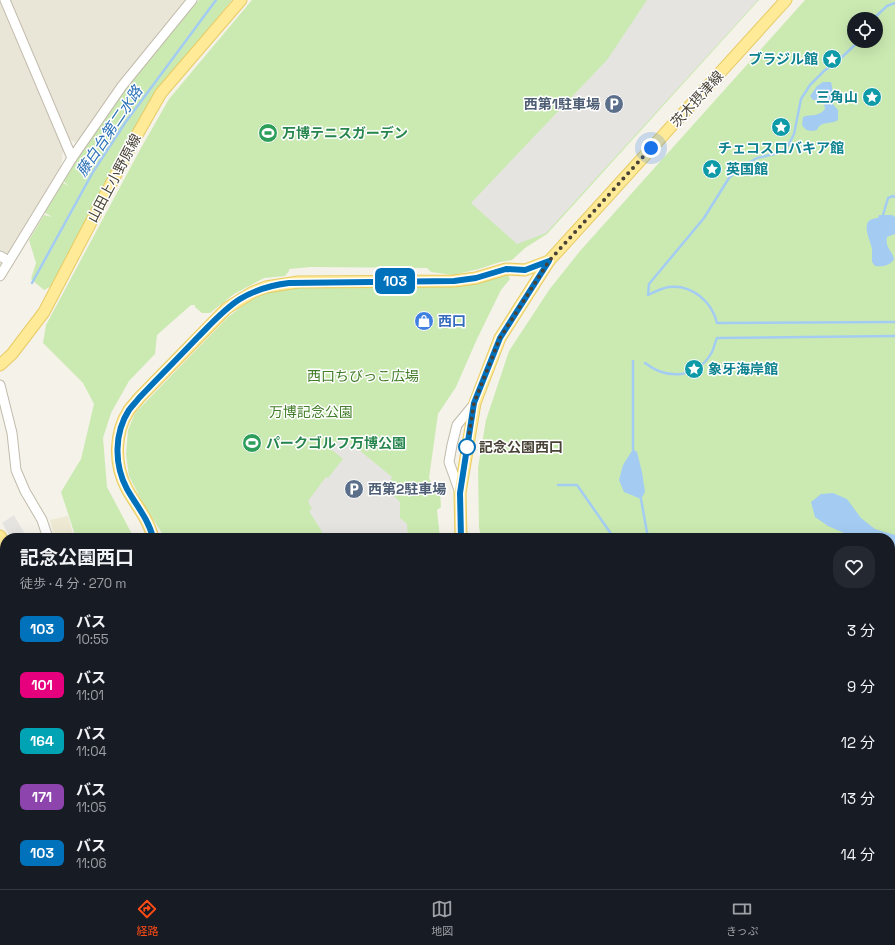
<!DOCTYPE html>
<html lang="ja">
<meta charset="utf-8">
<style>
:root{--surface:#171b24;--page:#242831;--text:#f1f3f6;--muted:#9ea1a6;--line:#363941;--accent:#ff4c16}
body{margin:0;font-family:"Space Grotesk","Noto Sans JP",sans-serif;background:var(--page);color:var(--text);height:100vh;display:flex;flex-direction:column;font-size:15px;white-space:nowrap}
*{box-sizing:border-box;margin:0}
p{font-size:13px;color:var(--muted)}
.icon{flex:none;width:22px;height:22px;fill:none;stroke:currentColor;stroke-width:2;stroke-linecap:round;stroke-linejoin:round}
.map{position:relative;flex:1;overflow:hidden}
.side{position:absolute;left:0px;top:533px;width:895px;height:356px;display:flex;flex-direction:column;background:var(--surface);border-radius:16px 16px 0 0;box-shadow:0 4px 16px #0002}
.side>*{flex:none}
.badge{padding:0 8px;border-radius:6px;font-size:14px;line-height:26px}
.tools{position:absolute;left:847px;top:12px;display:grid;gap:8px}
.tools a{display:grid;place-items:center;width:36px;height:36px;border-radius:50%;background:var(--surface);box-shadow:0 4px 16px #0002;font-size:20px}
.you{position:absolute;width:20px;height:20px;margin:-10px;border:3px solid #fff;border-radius:50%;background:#1a73e8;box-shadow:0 0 0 6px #1a73e833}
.map>.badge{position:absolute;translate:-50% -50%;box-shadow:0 0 0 2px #fff}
.round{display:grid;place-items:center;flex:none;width:42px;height:42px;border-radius:16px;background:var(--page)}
.summary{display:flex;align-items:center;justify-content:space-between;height:68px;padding:0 20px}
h1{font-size:19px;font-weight:700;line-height:30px}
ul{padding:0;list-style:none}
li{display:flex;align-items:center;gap:12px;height:56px;padding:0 20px}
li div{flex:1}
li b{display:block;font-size:15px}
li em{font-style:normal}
li .badge{min-width:44px;font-weight:700;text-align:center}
.tabs{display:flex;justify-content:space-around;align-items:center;height:56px;border-top:1px solid var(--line);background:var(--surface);font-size:11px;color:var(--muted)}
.tabs a{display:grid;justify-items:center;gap:2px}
.tabs .selected{color:var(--accent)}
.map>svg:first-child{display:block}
.residential{fill:#e9e5d7}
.education{fill:#eee9d2}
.green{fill:#cbeab1;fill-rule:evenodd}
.parking{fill:#e6e4e1}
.water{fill:#a4ccf3}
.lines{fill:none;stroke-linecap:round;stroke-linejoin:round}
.stream{stroke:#a4ccf3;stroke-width:2.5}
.river{stroke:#a4ccf3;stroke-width:16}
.minor-casing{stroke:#c1bbab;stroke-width:11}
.major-casing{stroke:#e7cb64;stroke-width:13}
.minor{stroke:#fff;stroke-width:9}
.major{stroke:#ffea98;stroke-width:11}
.line-casing{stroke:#fff;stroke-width:9}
.line{stroke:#0072bc;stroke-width:6}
.walk{stroke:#494337;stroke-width:4;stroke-dasharray:0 7.2}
.stop-dot{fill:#fff;stroke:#0072bc;stroke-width:2}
.labels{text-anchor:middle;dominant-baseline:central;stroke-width:3;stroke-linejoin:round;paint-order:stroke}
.culture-label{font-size:14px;font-weight:bold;fill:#0d838f;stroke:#fff;text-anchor:end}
.street-label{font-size:14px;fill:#494337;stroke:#fff}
.service-label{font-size:14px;font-weight:bold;fill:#4e5e75;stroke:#fff;text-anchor:end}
.leisure-label{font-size:14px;font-weight:bold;fill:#27864d;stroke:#fff;text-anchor:start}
.shop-label{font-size:14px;font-weight:bold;fill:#366cbe;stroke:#fff;text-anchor:start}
.park-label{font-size:14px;fill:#417d28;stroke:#fff}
.stop-label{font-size:14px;font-weight:bold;fill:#494337;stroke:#fff;text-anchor:start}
.water-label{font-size:15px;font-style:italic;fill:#2c72b9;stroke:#fff}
</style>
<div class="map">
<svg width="895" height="889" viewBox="0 0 895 889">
<rect width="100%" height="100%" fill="#f5f2e9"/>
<!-- residential -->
<g class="residential">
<path d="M 10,0 L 187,0 L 118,82 L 78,140 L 75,142 L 68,139 Z"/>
<path d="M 0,2 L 63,150 L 62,161 L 60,169 L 0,268 Z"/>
</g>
<!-- education -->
<g class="education">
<path d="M 68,516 L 74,538 L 55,538 L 50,520 Z"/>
<path d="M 456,884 L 638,884 L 639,889 L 459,889 Z"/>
</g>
<!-- green -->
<g class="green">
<path d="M 199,0 L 232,0 L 157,92 L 127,140 L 55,284 L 44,290 L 31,279 L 36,263 L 29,240 L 44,215 L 52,217 L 44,212 L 61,182 L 69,186 L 63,181 L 75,161 L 124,89 Z"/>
<path d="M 252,0 L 759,0 L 547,234 L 525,248 L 512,260 L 500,262 L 479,269 L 453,275 L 431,272 L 427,268 L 311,267 L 289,269 L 289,271 L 285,276 L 264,278 L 234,294 L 210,313 L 202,313 L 195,307 L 195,305 L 191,305 L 157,335 L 155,354 L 129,381 L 111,413 L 103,438 L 107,487 L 134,538 L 76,538 L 61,492 L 81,459 L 94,404 L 83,383 L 43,343 L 46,325 L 141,148 L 169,99 Z"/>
<path d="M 805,0 L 895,0 L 895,889 L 717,889 L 710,884 L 890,884 L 890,538 L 481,538 L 479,527 L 478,468 L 486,420 L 509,351 L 549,290 L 580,251 ZM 854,19 L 876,19 L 876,41 L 854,41 Z"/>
<path d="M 508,275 L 510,279 L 501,290 L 477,339 L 456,387 L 438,414 L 429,478 L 432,484 L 436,484 L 440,491 L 441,507 L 437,510 L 440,538 L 165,538 L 143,503 L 129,476 L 126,455 L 128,430 L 135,413 L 228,317 C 240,308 252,298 267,293 C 293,286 321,287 348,286 C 402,285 456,287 508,275 Z"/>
<path d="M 5,779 L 5,884 L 34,884 L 39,889 L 5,889 L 0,868 L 0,784 Z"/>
</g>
<!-- parking -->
<g class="parking">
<path d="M 647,0 L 758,0 L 546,233 L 517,244 L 471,203 L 607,60 Z"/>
<path d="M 342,436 L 392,477 L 389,484 L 392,494 L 400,502 L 400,518 L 407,524 L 408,538 L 326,538 L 309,511 L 312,509 L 308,501 L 326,477 L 328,478 L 343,459 L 332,450 Z"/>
<path d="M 14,515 L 27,538 L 11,538 L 2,523 Z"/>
</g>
<!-- water -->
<g class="water">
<path d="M 823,82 L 831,82 L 833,91 L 831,96 L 831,102 L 838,110 L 838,120 C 831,125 821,120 817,130 C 809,132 806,131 802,125 L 803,117 C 811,114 819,117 825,109 L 824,104 L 819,100 L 813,100 L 810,96 L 817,86 Z"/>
<path d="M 879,215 L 892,215 L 895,217 L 895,234 L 887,237 C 885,248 892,250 894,259 C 890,266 882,267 875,266 L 872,262 C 872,258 872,253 872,249 C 870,238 858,219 878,218 Z"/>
<path d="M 633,449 L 637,452 L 642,472 L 645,492 L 641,499 L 624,492 L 619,480 L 623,465 Z"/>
<path d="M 833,493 L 847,499 L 861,518 L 875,529 L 895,535 L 895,571 L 890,570 L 890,538 L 852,538 L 844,533 L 828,526 L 815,517 L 811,502 L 821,494 Z"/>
<rect x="587" y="884" width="34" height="5"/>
</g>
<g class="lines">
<!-- stream -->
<g class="stream">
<path d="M 873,19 L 887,6 L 895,3"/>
<path d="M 859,41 L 840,59 L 824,71 L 810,85 L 801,99 L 794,134 L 789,144 L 779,153 L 757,158 L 741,167 L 729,178 L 704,218 L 649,284 L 648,295 C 654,292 662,288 669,287 C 692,284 712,302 717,323 L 895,322"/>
<path d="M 883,215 L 888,198 L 893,196 L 895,197"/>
<path d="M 32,283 L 93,172 L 125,123 L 216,0"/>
<path d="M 645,363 C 667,380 697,379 712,352 C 714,348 715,342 717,338 L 895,336"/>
<path d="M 633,449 L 633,361"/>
<path d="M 558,485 L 577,485 L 614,538"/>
<path d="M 641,499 L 648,538"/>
<path d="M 523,534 L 524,538"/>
<path d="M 890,689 L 895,696"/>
<path d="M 890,758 L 895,762"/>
</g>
<!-- river -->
<g class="river">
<path d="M 0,707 L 5,737"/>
<path d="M 40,884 L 45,889"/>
</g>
<defs>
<g id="minor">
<path d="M 5,0 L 72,158"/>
<path d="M 0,256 L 9,261"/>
<path d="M 0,276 L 72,158 L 122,86 L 192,0"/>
<path d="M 0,385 L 12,433 L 16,470 L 25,491 L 42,520 L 48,538"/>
<path d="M 460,493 L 449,462 L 452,445 L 457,425 L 475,403"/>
<path d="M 361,884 L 363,889"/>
<path d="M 182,889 L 191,884"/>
<path d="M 279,889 L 286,884"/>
</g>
<g id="major">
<path d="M 0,365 L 12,354 L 44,312 L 133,142 L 161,93 L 241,0"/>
<path d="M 0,536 L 5,545"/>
<path d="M 153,538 C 149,520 136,505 127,489 C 114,465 114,433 129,410 C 132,406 136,402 139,398 L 227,308 L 253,292 L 266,287 L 298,282 L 454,281 L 476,278 L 506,269 L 525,270 L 549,261"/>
<path d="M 461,538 L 460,493 L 475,403 L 500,338 L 549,261 L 786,0"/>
<path d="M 0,561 L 5,570"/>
<path d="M 0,754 L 5,749"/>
<path d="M 0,771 L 5,765"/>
<path d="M 227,884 L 230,889"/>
<path d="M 652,884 L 653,889"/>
<path d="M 683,884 L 689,889"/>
</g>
</defs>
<!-- minor casing -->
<use href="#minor" class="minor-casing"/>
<!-- major casing -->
<use href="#major" class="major-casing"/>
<!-- minor -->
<use href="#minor" class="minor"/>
<!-- major -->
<use href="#major" class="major"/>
</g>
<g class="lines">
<defs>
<path id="line" d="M 153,538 C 149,520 136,505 127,489 C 114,465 114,433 129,410 C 132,406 136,402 139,398 C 158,378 178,358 197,338 C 210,325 224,309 240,299 C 255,290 272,285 289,283 L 454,281 L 476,278 L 506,269 L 525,270 L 549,261 L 500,338 L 474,403 L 460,493 L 461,538"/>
</defs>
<!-- line casing -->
<use href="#line" class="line-casing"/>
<!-- line -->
<use href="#line" class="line"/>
<!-- walk -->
<path class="walk" d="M 467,447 L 474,403 L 500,338 L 549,261 L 651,148"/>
</g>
<!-- icons -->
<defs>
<symbol id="sight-disc" viewBox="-11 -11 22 22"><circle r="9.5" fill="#0f9aa8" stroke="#fff"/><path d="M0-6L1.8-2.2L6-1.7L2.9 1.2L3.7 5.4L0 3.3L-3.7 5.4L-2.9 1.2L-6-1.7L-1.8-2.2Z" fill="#fff"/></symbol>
<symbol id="parking-disc" viewBox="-11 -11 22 22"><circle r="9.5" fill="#5c6f8a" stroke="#fff"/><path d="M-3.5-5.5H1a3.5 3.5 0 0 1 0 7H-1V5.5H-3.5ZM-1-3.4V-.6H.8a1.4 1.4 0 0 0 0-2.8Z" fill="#fff"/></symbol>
<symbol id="stadium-disc" viewBox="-11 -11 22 22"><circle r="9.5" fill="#2e9e5b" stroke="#fff"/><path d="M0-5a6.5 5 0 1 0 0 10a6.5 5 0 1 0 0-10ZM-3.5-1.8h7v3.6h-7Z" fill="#fff"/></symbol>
<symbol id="shop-disc" viewBox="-11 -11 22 22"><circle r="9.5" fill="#3f7fe0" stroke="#fff"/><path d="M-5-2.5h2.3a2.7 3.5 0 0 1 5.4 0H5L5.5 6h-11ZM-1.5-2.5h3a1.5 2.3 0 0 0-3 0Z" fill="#fff"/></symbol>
</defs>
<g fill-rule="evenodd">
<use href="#sight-disc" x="821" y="48" width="22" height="22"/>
<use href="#sight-disc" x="861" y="86" width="22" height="22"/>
<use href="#parking-disc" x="603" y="93" width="22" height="22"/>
<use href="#sight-disc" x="770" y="116" width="22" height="22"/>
<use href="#stadium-disc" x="257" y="122" width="22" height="22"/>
<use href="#sight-disc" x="701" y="158" width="22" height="22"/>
<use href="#shop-disc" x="413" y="310" width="22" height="22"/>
<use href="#sight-disc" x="683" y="358" width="22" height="22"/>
<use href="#stadium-disc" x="241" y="432" width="22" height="22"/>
<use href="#parking-disc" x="343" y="478" width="22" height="22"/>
</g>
<!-- markers -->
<circle class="stop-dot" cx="467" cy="447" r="8"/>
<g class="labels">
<!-- culture labels -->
<g class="culture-label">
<text x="818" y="59">ブラジル館</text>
<text x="858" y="97">三角山</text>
<text x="781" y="148" text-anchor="middle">チェコスロバキア館</text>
<text x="726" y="169" text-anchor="start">英国館</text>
<text x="708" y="369" text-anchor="start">象牙海岸館</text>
</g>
<!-- street labels -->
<g class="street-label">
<text transform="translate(697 99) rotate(-48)">茨木摂津線</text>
<text transform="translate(114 178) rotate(-62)">山田上小野原線</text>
</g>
<!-- service labels -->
<g class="service-label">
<text x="600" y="104">西第1駐車場</text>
<text x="368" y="489" text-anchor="start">西第2駐車場</text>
</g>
<!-- leisure labels -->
<g class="leisure-label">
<text x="282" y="133">万博テニスガーデン</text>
<text x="266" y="443">パークゴルフ万博公園</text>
</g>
<!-- shop labels -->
<g class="shop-label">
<text x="438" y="321">西口</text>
</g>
<!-- park labels -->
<g class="park-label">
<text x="363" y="376">西口ちびっこ広場</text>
<text x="311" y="412">万博記念公園</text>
</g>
<!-- stop labels -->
<g class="stop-label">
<text x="479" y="447">記念公園西口</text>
</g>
<!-- water labels -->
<g class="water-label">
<text transform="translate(109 131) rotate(-56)">藤白台第二水路</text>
</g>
</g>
</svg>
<div class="tools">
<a><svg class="icon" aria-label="locate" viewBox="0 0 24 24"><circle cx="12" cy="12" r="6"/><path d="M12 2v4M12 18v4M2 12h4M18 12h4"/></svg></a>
</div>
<div class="you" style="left:651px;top:148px"></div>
<b class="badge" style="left:395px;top:281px;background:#0072bc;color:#fff">103</b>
<section class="side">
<div class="summary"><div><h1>記念公園西口</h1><p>徒歩 · 4 分 · 270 m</p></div><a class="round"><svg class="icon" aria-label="heart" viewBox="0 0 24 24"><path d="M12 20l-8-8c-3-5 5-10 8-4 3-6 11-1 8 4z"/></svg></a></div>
<ul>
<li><span class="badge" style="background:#0072bc;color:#fff">103</span><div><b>バス</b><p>10:55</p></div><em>3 分</em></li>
<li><span class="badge" style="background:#e6007e;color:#fff">101</span><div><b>バス</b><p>11:01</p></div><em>9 分</em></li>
<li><span class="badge" style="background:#00a3b4;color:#fff">164</span><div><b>バス</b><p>11:04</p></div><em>12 分</em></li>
<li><span class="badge" style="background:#8e44ad;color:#fff">171</span><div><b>バス</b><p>11:05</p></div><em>13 分</em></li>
<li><span class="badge" style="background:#0072bc;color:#fff">103</span><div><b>バス</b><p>11:06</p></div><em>14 分</em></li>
</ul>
</section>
</div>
<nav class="tabs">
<a class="selected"><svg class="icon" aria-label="directions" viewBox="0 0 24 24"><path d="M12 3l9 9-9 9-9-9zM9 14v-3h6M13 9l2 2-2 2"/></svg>経路</a>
<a><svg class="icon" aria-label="map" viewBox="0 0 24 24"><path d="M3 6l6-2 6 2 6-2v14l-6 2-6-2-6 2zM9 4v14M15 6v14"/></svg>地図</a>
<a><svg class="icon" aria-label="tickets" viewBox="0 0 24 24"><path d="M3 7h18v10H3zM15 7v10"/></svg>きっぷ</a>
</nav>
